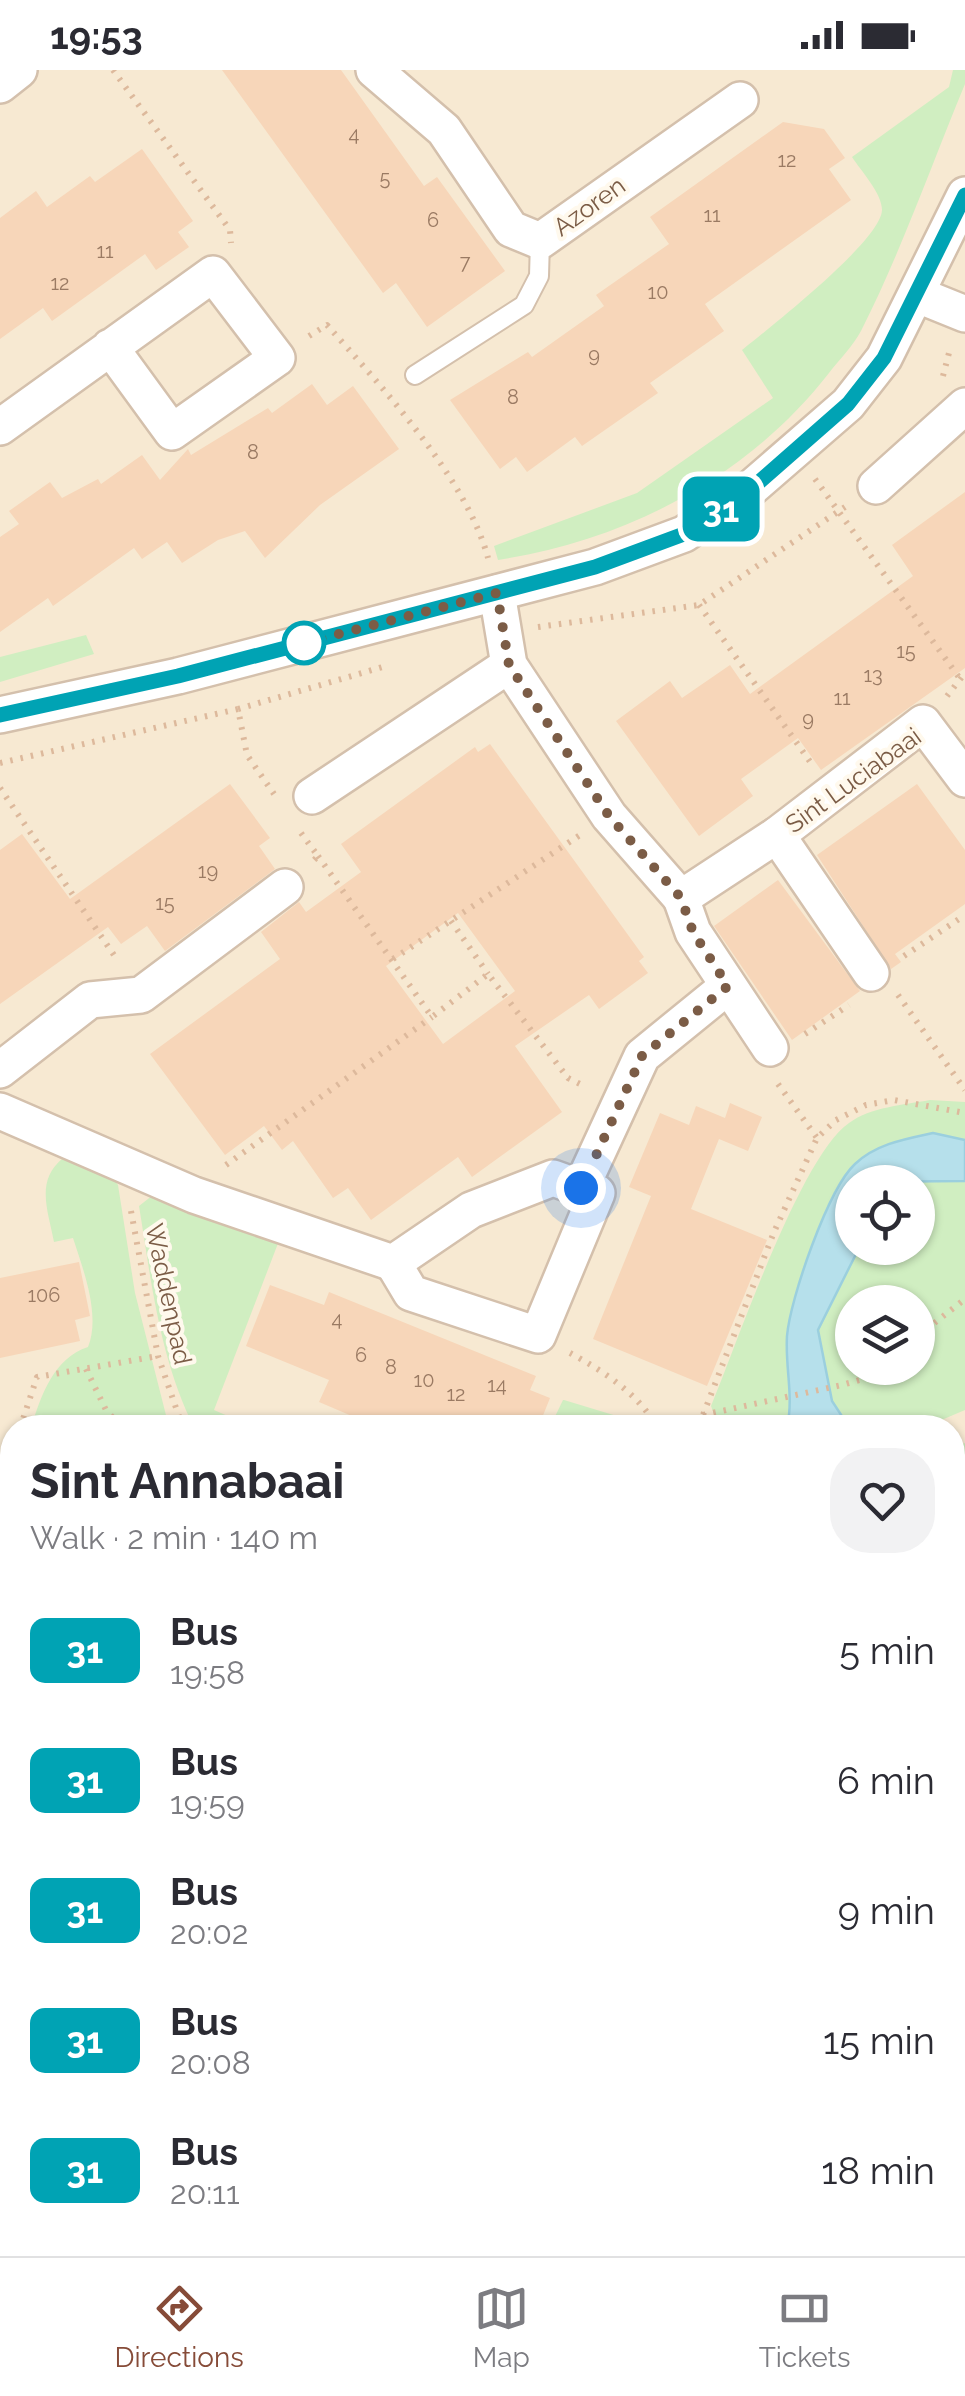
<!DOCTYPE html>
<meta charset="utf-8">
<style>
:root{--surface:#fff;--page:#f2f2f3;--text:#2b2b33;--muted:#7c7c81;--line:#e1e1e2;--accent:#864b38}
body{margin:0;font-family:Raleway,sans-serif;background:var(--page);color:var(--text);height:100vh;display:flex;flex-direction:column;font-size:38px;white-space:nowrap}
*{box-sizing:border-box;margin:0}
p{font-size:32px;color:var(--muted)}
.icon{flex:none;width:55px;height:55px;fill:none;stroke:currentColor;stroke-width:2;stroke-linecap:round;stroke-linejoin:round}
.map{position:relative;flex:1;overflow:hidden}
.drawer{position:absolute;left:0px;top:1345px;width:965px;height:842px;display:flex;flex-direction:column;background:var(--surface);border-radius:40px 40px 0 0;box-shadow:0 2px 8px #0004}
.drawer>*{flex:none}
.badge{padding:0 20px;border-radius:15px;font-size:35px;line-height:65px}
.controls{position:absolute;left:835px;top:1095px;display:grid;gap:20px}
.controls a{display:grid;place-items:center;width:100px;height:100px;border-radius:50%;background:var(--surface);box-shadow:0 2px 8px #0004;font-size:50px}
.you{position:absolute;width:50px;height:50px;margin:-25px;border:8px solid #fff;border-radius:50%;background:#1a73e8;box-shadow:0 0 0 15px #1a73e833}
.map>.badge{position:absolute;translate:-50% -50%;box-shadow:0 0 0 5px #fff}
.round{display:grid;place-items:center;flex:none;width:105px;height:105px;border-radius:40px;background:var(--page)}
.head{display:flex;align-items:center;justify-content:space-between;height:170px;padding:0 30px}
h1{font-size:48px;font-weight:700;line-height:75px}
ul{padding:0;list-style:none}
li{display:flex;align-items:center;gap:30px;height:130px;padding:0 30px}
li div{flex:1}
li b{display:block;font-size:38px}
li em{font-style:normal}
li .badge{min-width:110px;font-weight:700;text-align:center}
.status{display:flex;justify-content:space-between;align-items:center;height:70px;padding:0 50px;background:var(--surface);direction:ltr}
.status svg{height:28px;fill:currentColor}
.menu{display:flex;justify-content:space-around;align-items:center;height:140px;border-top:2px solid var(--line);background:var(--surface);font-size:28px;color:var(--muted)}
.menu a{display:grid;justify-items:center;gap:5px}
.menu .current{color:var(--accent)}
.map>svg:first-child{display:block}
.residential{fill:#f7e9d2;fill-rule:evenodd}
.green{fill:#d0eec1;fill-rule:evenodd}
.water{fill:#b6e0eb;stroke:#9bcfde;stroke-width:2.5}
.building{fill:#f7d6b9;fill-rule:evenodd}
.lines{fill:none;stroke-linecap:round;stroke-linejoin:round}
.service-casing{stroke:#d4c0ac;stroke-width:22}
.minor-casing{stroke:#d4c0ac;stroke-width:40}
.path{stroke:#ddb99c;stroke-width:6;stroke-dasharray:2.5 8;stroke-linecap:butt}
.service{stroke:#fff;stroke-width:18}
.minor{stroke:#fff;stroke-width:35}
.line-casing{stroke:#fff;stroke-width:22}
.line{stroke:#00a3b4;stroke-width:15}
.walk{stroke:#7b5c46;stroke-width:10;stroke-dasharray:0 18}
.stop-dot{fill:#fff;stroke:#00a3b4;stroke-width:5}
.labels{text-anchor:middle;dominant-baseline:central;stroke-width:8;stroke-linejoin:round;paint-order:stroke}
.number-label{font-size:20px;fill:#9a7a63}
.street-label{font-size:25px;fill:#7b5c46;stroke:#fff9ed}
</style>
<div class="status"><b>19:53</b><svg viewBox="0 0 49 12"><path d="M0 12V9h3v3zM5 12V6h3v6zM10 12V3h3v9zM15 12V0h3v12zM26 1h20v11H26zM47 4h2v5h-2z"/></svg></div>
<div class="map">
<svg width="965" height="2186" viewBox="0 0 965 2186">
<rect width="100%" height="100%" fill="#fff6e5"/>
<!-- residential -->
<path class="residential" d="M 0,0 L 965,0 L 965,2186 L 0,2186 ZM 852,1112 L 918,1112 L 918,1178 L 852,1178 ZM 852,1232 L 918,1232 L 918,1298 L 852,1298 ZM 12,1358 L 952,1358 L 952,2175 L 12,2175 Z"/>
<!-- green -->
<g class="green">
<path d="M 953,0 L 965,0 L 965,14 C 931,96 901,182 861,261 C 853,276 839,290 829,303 C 747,408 627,470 498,490 L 494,476 L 637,423 L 773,328 L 742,280 C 769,258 881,171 882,140 C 882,123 861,101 852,87 L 949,17 Z"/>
<path d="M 86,565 L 94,584 L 0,612 L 0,587 Z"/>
<path d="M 930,1030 L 965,1032 L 965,1070 L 933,1063 L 854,1095 L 788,1314 L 793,1332 L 787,1357 L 674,1358 L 715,1347 L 711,1336 C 737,1274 800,1087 849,1053 C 871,1037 903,1035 930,1030 Z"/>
<path d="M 63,1088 L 113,1108 L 118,1115 L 135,1223 L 169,1357 L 31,1358 C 41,1325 54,1288 88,1277 C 101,1245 83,1199 73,1168 L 54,1172 C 48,1140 35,1111 63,1088 Z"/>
<path d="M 909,1110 L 965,1111 L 965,1340 L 925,1357 L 849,1357 L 832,1331 L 818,1260 L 859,1178 L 918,1178 L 918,1112 ZM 852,1232 L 918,1232 L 918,1298 L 852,1298 Z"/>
<path d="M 153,1125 L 242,1160 L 259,1153 L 282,1163 L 214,1340 L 253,1357 L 194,1357 C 160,1290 151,1210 139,1136 Z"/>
<path d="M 563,1330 L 564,1330 L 653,1357 L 550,1357 Z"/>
<path d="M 965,1373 L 965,2005 L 953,2005 L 952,1378 Z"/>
<path d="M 12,1642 L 12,1741 L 0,1736 L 0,1644 Z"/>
<path d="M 12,1824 L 12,2175 L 101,2175 L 88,2186 L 0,2186 L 0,1831 Z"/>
<path d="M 953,2040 L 965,2040 L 965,2186 L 779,2186 L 778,2175 L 952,2175 Z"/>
</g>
<!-- water -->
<g class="water">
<path d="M 933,1063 L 965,1070 L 965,1111 L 852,1112 L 852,1178 L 859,1178 L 818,1260 L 832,1331 L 849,1357 L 787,1357 C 794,1326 785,1298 787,1266 C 790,1229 828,1119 855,1094 C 876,1074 905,1069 933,1063 Z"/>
<path d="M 12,1474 L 12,1642 L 0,1644 L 0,1507 Z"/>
<path d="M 0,1736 L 12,1741 L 12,1824 L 0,1831 Z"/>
</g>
<!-- building -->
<g class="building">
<path d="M 222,0 L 341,0 L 424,116 L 437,107 L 505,201 L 427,257 L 396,213 L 383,223 Z"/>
<path d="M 783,52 L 824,59 L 845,88 L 829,99 L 851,130 L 705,234 L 724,261 L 650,313 L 658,323 L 582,376 L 575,367 L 527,402 L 516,387 L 500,399 L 450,330 L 528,282 L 532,287 L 604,236 L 596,225 L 669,174 L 650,147 Z"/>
<path d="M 142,79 L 193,151 L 178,162 L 189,177 L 156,200 L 145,184 L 52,251 L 43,238 L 0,269 L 0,148 L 36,121 L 47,137 L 90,106 L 95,112 Z"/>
<path d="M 312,314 L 327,335 L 353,316 L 399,379 L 320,435 L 265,488 L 245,461 L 218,470 L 182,493 L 167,472 L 142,489 L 134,478 L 53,536 L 48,528 L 0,562 L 0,467 L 19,454 L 9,441 L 50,412 L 62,428 L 98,409 L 101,414 L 142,385 L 160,410 L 188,379 L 191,385 L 268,338 L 272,343 Z"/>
<path d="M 965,422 L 965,598 L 821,700 L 798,668 L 741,709 L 753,726 L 699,766 L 616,651 L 670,611 L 682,628 L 730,595 L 750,624 L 913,506 L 892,475 Z"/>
<path d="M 490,674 L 644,887 L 639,891 L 648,903 L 599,939 L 589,925 L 515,976 L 562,1042 L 472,1107 L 458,1087 L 371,1150 L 348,1118 L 333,1128 L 293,1071 L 282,1080 L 264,1056 L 225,1085 L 150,984 L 280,889 L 261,862 L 299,832 L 306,842 L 361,802 L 341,774 L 475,677 L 478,682 ZM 458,843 L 515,921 L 443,974 L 386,896 Z"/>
<path d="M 230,714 L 270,768 L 259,776 L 275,799 L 165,881 L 147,856 L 121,874 L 108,857 L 0,934 L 0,780 L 22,764 L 70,829 Z"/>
<path d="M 917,714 L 965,780 L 965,834 L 895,884 L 901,892 L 891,899 L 817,785 Z"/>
<path d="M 778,810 L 860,921 L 792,970 L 714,856 Z"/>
<path d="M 730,1033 L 762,1047 L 748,1081 L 719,1069 L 691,1139 L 767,1170 L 707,1316 L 593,1269 L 651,1126 L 629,1117 L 660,1043 L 689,1055 L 696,1036 L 725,1048 Z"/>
<path d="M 79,1192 L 90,1246 L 75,1250 L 80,1271 L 0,1288 L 0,1208 Z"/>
<path d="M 270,1215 L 324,1235 L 329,1222 L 536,1306 L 530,1320 L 550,1328 L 538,1358 L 380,1358 L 319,1332 L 329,1310 L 246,1276 Z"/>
</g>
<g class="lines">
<defs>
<g id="service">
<path d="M 415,305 L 524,235 L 539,206 L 540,171"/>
<path d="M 496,2175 L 502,2186"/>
</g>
<g id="minor">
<path d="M 374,0 L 444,60 L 511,159 L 540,171 L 740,30"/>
<path d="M 0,15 L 19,0"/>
<path d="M 918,225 L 965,244"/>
<path d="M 0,357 L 213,204 L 277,288 L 172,362 L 110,277"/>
<path d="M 876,416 L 965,336"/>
<path d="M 497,523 L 509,595 L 609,746 L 681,828 L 777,765 L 923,653 L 965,709"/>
<path d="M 0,645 L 178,606 L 595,497 L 684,464 L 750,419 L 848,334 L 884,288 L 965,125"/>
<path d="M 312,726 L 509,595"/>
<path d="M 777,765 L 871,903"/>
<path d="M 681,828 L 693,862 L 770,978"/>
<path d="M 0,1000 L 90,930 L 141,925 L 285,817"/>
<path d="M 0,1041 L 194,1125 L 393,1193 L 471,1140 L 553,1108 L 581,1118 L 642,986 L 728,916"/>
<path d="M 393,1193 L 411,1223 L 538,1265 L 597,1123 L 581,1118"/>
<path d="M 461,2186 L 474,2175"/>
</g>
</defs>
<!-- service casing -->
<use href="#service" class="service-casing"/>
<!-- minor casing -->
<use href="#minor" class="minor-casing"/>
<!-- path -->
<g class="path">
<path d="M 113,0 L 230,160 L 231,173"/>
<path d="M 309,266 L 327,255 C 381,316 467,409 488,488"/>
<path d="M 943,306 L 950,279"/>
<path d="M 815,409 L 961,610"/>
<path d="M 699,535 L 811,693"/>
<path d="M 538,557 L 699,535 L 845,437"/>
<path d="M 947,626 L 965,603"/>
<path d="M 238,639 L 386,596"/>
<path d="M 0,693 L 238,639 L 247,685 L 274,724"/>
<path d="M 0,718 L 118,891"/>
<path d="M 301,763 L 318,786 L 312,792"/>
<path d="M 318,786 L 432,947 L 488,904 L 568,1008 L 586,1017"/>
<path d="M 451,851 L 488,904"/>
<path d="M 904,886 L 965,845"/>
<path d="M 393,889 L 580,765"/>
<path d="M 898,925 L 965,1020"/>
<path d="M 805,964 L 849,935"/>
<path d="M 778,1014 L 817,1068"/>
<path d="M 226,1095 L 432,947"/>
<path d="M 131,1141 L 158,1286 L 183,1358"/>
<path d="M 918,1266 L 965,1229"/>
<path d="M 570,1283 C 600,1299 641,1325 657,1358"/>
<path d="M 86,1299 L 106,1340 L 122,1358"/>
<path d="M 703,1345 L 842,1315 L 863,1309 L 877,1298"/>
<path d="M 20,1358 L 37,1307 L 158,1286"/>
<path d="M 687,1358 L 703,1345 L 774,1162 L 817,1068 L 836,1050 L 866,1035 L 894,1030 L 965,1043"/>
<path d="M 0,1414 L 12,1378"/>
<path d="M 952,1446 L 965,1440"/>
<path d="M 952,1708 L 955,1639 L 965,1586"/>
<path d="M 953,1709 L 965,1754"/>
<path d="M 0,1722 L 12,1714"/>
<path d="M 952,2027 L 965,2028"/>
<path d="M 0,2150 L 12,2130"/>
<path d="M 834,2175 L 836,2186"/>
</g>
<!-- service -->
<use href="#service" class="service"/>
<!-- minor -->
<use href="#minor" class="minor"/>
</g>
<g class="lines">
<defs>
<path id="line" d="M 0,645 L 178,606 L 595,497 L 684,464 L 750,420 L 848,334 L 884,288 L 965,125"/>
</defs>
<!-- line casing -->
<use href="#line" class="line-casing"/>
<!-- line -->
<use href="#line" class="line"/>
<!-- walk -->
<path class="walk" d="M 304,573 L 497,523 L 509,595 L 609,746 L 681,828 L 693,862 L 728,916 L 642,986 L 581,1118"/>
</g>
<!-- markers -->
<circle class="stop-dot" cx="304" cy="573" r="20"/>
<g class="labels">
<!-- number labels -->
<g class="number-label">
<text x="354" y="64">4</text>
<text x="787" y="90">12</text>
<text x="385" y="108">5</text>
<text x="712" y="145">11</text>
<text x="433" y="150">6</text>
<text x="105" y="181">11</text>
<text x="465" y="192">7</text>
<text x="60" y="213">12</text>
<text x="658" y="222">10</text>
<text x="594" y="285">9</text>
<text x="513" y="327">8</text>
<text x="253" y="382">8</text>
<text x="906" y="581">15</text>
<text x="873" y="605">13</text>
<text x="842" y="628">11</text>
<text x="808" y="649">9</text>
<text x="208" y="801">19</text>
<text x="165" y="833">15</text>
<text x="44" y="1225">106</text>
<text x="337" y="1249">4</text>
<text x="361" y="1285">6</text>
<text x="391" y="1297">8</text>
<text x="424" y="1310">10</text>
<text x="497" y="1315">14</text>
<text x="456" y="1324">12</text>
</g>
<!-- street labels -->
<g class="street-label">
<text transform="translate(589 136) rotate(-36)">Azoren</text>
<text transform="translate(853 710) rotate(-36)">Sint Luciabaai</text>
<text transform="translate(169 1224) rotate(78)">Waddenpad</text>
</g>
</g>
</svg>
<div class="controls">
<a><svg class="icon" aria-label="locate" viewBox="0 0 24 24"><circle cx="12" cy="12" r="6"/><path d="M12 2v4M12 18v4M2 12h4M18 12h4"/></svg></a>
<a><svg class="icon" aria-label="layers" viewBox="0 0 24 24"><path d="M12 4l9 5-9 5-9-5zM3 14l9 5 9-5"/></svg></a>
</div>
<div class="you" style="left:581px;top:1118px"></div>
<b class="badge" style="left:721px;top:439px;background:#00a3b4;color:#fff">31</b>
<section class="drawer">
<div class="head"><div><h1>Sint Annabaai</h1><p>Walk · 2 min · 140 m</p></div><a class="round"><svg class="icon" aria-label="heart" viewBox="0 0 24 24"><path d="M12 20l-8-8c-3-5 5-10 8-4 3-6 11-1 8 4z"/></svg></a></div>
<ul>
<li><span class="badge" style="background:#00a3b4;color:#fff">31</span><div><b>Bus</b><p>19:58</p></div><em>5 min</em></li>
<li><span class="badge" style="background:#00a3b4;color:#fff">31</span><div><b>Bus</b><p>19:59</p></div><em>6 min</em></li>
<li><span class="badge" style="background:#00a3b4;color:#fff">31</span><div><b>Bus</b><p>20:02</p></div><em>9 min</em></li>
<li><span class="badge" style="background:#00a3b4;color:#fff">31</span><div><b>Bus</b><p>20:08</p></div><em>15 min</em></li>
<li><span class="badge" style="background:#00a3b4;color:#fff">31</span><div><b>Bus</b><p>20:11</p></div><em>18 min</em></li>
</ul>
</section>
</div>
<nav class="menu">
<a class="current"><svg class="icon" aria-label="directions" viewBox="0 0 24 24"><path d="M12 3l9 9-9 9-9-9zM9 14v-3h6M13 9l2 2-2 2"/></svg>Directions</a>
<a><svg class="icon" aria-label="map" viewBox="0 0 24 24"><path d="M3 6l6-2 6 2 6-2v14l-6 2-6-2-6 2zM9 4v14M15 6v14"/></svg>Map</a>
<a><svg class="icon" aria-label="tickets" viewBox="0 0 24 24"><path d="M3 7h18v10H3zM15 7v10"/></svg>Tickets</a>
</nav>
